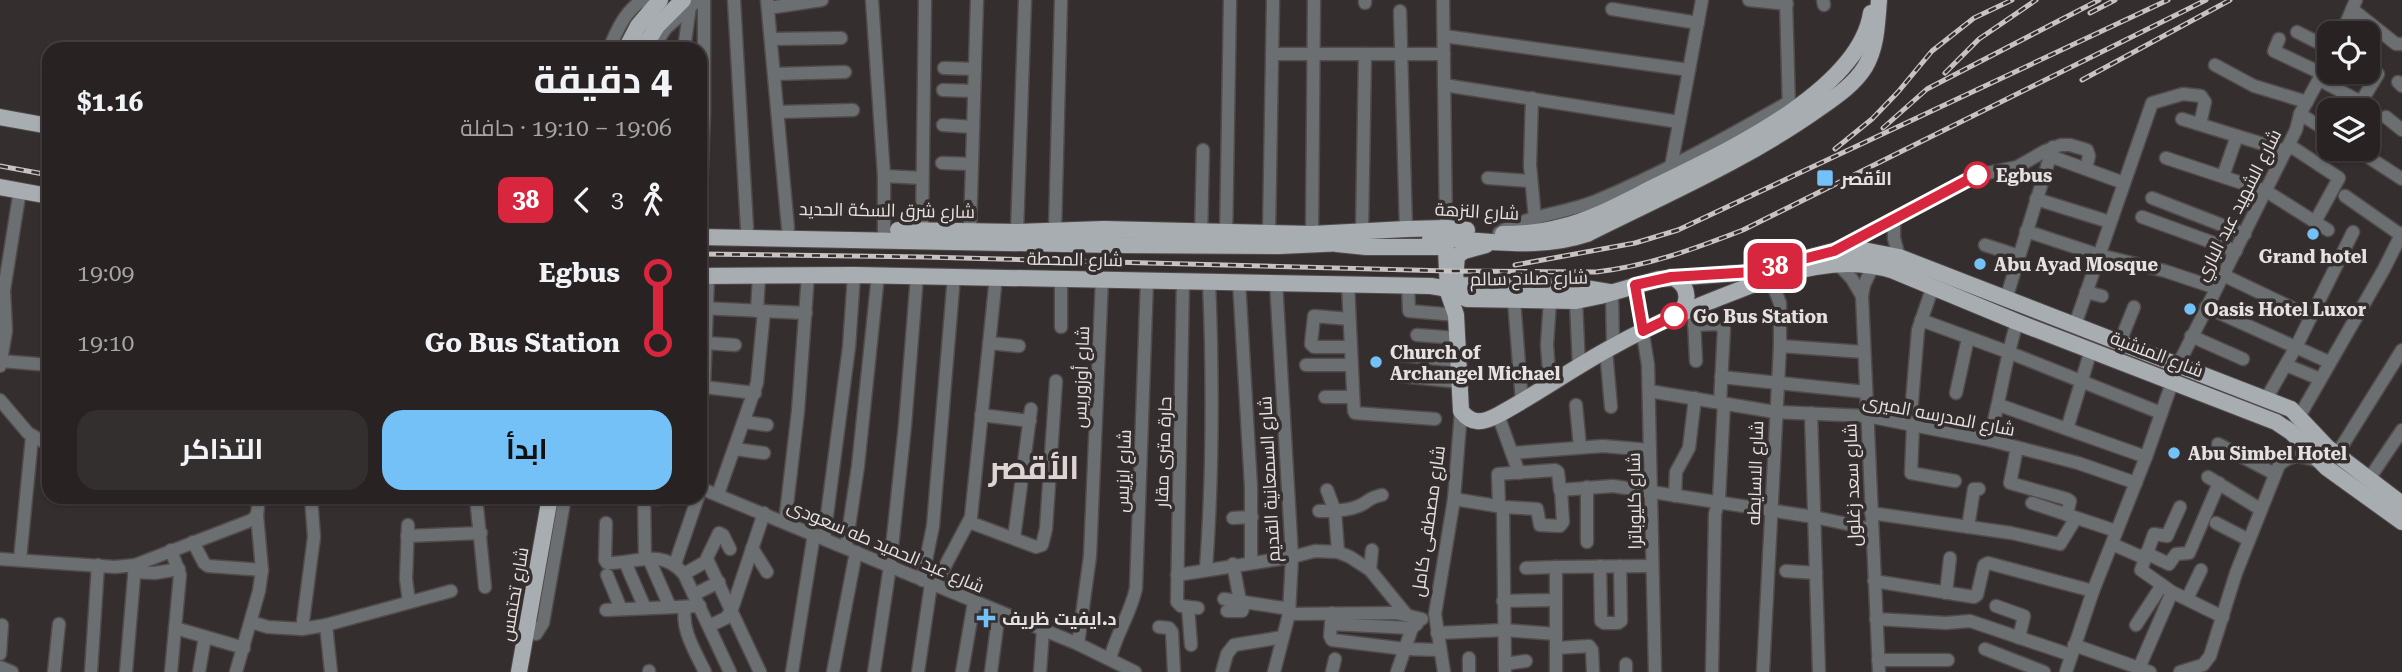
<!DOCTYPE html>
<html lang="ar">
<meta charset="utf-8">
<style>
:root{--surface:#282222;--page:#342f2f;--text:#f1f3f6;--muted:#a5a4a5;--line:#443f40;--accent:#73c1f6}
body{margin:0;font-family:"Roboto Serif",Cairo,serif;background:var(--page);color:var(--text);direction:rtl;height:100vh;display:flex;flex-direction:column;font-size:26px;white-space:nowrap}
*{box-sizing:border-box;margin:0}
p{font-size:23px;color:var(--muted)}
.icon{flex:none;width:38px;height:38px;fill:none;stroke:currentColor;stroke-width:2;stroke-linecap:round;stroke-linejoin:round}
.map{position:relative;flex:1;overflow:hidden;direction:ltr}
.panel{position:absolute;left:42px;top:42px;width:665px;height:462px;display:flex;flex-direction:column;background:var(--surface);border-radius:21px;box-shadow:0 2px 5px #0004,0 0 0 2px var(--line);direction:rtl}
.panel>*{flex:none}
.badge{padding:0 14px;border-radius:10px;font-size:24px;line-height:46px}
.tools{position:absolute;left:2317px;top:21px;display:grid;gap:14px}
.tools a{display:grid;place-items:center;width:63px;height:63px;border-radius:14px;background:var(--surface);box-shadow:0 2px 5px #0004,0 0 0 2px var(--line);font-size:35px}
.map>.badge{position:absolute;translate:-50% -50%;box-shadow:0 0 0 4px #fff}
.legs{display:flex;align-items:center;gap:10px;height:77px;padding:0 35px;font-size:23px}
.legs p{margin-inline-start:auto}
.head{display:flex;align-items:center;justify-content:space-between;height:119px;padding:0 35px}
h1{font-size:38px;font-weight:700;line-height:52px}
.primary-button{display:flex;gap:14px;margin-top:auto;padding:14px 35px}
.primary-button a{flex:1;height:80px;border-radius:21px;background:var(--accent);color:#111;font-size:28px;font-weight:700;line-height:80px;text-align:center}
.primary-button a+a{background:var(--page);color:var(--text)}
ul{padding:0 35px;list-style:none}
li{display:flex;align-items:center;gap:24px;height:70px;font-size:26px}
li i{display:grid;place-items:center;width:10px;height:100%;margin:0 9px;background:currentColor}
li i::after{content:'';width:18px;height:18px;margin:-9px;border:5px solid;border-radius:50%;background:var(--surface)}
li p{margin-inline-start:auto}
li:first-child i{background:linear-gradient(#0000 50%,currentColor 0)}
li:last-child i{background:linear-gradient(currentColor 50%,#0000 0)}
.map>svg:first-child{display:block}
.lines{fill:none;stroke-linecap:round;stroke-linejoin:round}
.minor-casing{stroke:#514b4b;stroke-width:15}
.major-casing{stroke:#514b4b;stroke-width:18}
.minor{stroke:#6c6f71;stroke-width:12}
.major{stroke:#a7adb1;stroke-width:16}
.rail-casing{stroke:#c8c2c2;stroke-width:5}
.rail{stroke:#352e2e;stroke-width:2.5;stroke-dasharray:8;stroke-linecap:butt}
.line-1-casing{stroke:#fff;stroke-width:16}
.line-1{stroke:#d7263d;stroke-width:10}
.stop-1-dot{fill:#fff;stroke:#d7263d;stroke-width:3.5}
.poi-dot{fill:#73c1f6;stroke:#352e2e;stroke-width:2.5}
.labels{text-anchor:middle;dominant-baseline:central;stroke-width:7;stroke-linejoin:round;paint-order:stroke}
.stop-label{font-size:18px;font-weight:bold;fill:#e6e1e1;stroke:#352e2e;text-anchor:start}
.poi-label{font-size:18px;font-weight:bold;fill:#e6e1e1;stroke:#352e2e;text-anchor:start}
.street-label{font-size:18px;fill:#e6e1e1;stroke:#352e2e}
.town-label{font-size:32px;font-weight:bold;fill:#dfd5d5;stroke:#352e2e}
</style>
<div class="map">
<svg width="2402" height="672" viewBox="0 0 2402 672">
<rect width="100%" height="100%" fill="#352e2e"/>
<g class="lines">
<defs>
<g id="minor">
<path d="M 734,0 L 747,228"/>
<path d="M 767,0 L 788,228"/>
<path d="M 872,0 L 884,176 L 884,230"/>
<path d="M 1443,0 L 1446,228"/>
<path d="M 1749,0 L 1787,4"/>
<path d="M 1786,0 L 1789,108"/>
<path d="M 1823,0 L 1824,5"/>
<path d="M 1365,3 L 1365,0"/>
<path d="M 768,8 L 822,0"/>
<path d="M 1612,9 L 1698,23"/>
<path d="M 2352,9 L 2396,44 L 2402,44"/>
<path d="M 1400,11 L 1406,229"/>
<path d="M 2297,32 L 2329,48"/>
<path d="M 2342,33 L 2356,0"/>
<path d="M 1444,36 L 1689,70"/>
<path d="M 771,39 L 841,38"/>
<path d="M 2279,39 L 2274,51 L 2323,74"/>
<path d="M 609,49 C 617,30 625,11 643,0"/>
<path d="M 652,49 L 666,28 L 698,0"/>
<path d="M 684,49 L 690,6"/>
<path d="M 1272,54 L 1444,54"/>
<path d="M 2215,65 L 2254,86 L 2307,102"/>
<path d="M 944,68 L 975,69"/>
<path d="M 775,74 L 845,72"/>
<path d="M 2320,80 L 2361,102"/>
<path d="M 2398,82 L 2402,86"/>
<path d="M 1444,85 L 1679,122"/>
<path d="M 943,90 L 974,91"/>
<path d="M 1532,98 L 1530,165 L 1535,219"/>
<path d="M 2356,110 L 2378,74"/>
<path d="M 779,112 L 853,110"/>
<path d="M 2300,114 L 2329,132"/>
<path d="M 2386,117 L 2402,130"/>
<path d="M 2182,119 L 2286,151"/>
<path d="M 943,125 L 973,127"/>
<path d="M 2289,145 L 2339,178 L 2315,222"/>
<path d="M 2356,149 L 2402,179"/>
<path d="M 2050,156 L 2124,183"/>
<path d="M 2166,158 L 2266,191 L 2328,230"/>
<path d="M 942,163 L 972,164"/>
<path d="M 1671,167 L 1702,0"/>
<path d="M 884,176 L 922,178"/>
<path d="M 2223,176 L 2237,136"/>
<path d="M 1488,178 L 1530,181"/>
<path d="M 2345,196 L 2401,235"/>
<path d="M 2152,198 L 2245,234"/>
<path d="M 2036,199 L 2110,222"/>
<path d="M 2142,217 L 2236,251"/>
<path d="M 1894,219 L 1894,238 L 1899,257"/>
<path d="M 700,221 L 704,111 L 704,0"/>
<path d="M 922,230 L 925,0"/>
<path d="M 1055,230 L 1061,0"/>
<path d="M 970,231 L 977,0"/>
<path d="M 1362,231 L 1365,54"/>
<path d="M 2026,231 L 2099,255 L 2165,271 L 2216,288"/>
<path d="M 1017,232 L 1025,0"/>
<path d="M 1269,233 L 1273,0"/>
<path d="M 1499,233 C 1527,215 1564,214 1596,201 C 1663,173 1726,138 1789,102"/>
<path d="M 1312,234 L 1314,0"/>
<path d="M 1201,237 L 1203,150"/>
<path d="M 1226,241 L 1230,0"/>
<path d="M 1985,245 L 2019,256"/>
<path d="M 1836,250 L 1977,175 L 2017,167 L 2045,151 L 2061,145 L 2070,145 L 2087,150 L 2089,156 L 2086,169"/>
<path d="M 1839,265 L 1852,279 L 1862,296"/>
<path d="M 1873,266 L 1864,285 L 1862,296 L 1879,672"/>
<path d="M 2223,275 L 2311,317"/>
<path d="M 1061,278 L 1061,327"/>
<path d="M 1183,280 L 1177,602 L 1181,606 L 1198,608"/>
<path d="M 1239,281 L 1251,487 L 1251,561"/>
<path d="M 1348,284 L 1354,411 L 1355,413 L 1435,419"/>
<path d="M 1408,285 L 1409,311 L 1456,315"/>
<path d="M 1635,285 L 1648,365 L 1655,672"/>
<path d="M 1612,292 L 1613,346"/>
<path d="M 2086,292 L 2102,296"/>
<path d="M 2006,299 L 2053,147"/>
<path d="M 1514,300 L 1522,402"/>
<path d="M 1550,301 L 1547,345 L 1550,385"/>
<path d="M 1576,301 L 1579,367"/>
<path d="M 2206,307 L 2329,362"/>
<path d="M 701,308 L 806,313"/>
<path d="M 757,311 L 759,276"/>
<path d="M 1349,319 L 1314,316 L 1311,344 L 1314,347 L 1350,347"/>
<path d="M 1694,319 L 1696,361"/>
<path d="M 1921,320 L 2008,352 L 2161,413"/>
<path d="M 1694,325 L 1718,324 L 1724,329 L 1720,403"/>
<path d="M 2075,325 L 2152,103 L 2183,94 L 2201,96 L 2205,102 L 2200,124"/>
<path d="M 1417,335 L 1457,338"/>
<path d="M 2191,336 L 2243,359"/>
<path d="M 2120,342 L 2134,307"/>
<path d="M 706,343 L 735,345"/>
<path d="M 989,343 L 1019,346"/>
<path d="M 1780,346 L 1864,352"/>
<path d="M 1606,350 L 1611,407"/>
<path d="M 1400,355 L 1459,361"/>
<path d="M 1,361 L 49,365"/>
<path d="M 1306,365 L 1350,365"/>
<path d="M 2178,365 L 2296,130 L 2300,114 L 2329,61"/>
<path d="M 2286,365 L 2320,379"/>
<path d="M 0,366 L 6,331 L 4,290 L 20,190"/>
<path d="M 1401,376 L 1460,382"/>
<path d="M 1721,377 L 1866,392"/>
<path d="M 704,387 L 755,393"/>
<path d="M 1649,391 L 1775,412 L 1867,416 L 1989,440 L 2078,463 L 2136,483"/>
<path d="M 1956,393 L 1968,338"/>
<path d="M 1325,397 L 1352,397"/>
<path d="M 2266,399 L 2296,347 L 2353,232"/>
<path d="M 0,400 L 28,433 L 49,445"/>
<path d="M 700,404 L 704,387 L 708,276"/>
<path d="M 1576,405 L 1580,447"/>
<path d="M 1999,405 L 2146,457"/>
<path d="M 1811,413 L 1819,672"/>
<path d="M 981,415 L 1030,421"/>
<path d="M 1498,415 L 1519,473"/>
<path d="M 745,422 L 767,425"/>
<path d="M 2296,422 L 2384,269 L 2402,233"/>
<path d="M 1910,425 L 1918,330 L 1933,286"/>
<path d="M 1913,426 L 1911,473 L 1955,481"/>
<path d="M 2067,429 L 2091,350"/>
<path d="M 1989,440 C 2000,401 2005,361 2017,322"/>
<path d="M 2218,444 L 2275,474"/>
<path d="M 2017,448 L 2010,483 L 2067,499 L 2070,501 L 2067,515"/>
<path d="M 735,449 L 764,453"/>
<path d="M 1512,453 L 1603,446 L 1650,450"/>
<path d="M 2337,454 L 2402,350"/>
<path d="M 2208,477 L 2260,509"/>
<path d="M 2369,479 L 2402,430"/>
<path d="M 1587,487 L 1587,542"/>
<path d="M 700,488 L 1078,644 L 1135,672"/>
<path d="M 1327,490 L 1335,511 L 1338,552"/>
<path d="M 718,494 L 757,383 L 764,311"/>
<path d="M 1675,496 L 1676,472 L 1689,448 L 1695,398"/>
<path d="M 476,497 L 485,587"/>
<path d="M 644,497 L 645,559"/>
<path d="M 644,498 L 659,499"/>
<path d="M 1454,499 L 1503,507 L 1537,509 L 1540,525 L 1560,526 L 1563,522 L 1561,490"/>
<path d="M 2032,503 L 2116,531"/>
<path d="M 1499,507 L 1498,474 L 1555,470 L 1558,472 L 1560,490 L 1613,486 L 1814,517 L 1871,529"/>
<path d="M 1503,507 L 1505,672"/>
<path d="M 2180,507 L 2167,536 L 2154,534 L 2141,570 L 2172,592 L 2223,617"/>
<path d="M 1319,511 C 1332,511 1349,511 1361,505 C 1371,500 1368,498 1382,495"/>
<path d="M 1871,513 L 2011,533 L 2060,544 L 2076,518"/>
<path d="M 1233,518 L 1252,517"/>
<path d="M 785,522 L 798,411 L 808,275"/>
<path d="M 969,522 L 1036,547 L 1042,545 L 1046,529 L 1056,381"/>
<path d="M 606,523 L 605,560 L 607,563 C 637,564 660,547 684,574 L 730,672"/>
<path d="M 2216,523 L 2249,540"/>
<path d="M 408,525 L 406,579 L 409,602"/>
<path d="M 1968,527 L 1974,489 L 1979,489"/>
<path d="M 407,536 L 481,533"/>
<path d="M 824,538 L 849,347 L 854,275"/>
<path d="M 1014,538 L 1031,409"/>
<path d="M 193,542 L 204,563 L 208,566 L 262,570"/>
<path d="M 2112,544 L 2144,558"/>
<path d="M 846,547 L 858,466 L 878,275"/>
<path d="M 752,548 L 767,572"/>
<path d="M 171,550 L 180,575 L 171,672"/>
<path d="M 2146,553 L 2169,564 L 2176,554 L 2189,553 L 2219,483"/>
<path d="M 0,559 L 115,567 L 135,565 L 252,520 L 257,515 L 259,497"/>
<path d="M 20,559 L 32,437"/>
<path d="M 649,559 L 670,607"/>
<path d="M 707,559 L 760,672"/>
<path d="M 625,562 L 645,608"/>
<path d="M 675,564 L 698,497"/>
<path d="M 1233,564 L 1240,601"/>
<path d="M 1600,566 L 1601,621 L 1604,623 L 1618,623 L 1621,621 L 1620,566"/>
<path d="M 1526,568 L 1556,567"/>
<path d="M 1206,569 C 1213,473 1213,377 1209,281"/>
<path d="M 1370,570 L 1372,550"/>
<path d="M 1786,571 L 1816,573"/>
<path d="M 134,572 L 155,573 L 179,569"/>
<path d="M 684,574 L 705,562 L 719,533 L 723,535 L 730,549"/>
<path d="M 607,575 L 621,609"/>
<path d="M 1177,575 L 1292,557 L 1315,551 L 1338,552 L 1350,557 L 1370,570 L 1406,614"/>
<path d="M 922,580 L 933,526 L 954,276"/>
<path d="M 1874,581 L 1974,597 L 1977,595 L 1984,565 L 1988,563 L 2093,591"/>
<path d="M 935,585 L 971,517 L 996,277"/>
<path d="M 1946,593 L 1950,558"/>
<path d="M 695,594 L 719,582"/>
<path d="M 1224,599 L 1290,609"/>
<path d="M 2187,599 L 2201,570"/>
<path d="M 1503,601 L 1556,600"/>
<path d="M 1996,606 L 2024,616 L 2019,638"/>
<path d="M 685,607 C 681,630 695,651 705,672"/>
<path d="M 1188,607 L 1191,645"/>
<path d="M 606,610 L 700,606"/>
<path d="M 1227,611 L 1242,611 L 1245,602"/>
<path d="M 1332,613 L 1330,636 L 1332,640 L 1405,649 L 1440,650"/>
<path d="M 1289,614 L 1396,613 L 1422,619"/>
<path d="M 1876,619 L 1946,623 L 1970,621 L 2071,655"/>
<path d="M 251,622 L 268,627 L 302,629 L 326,625 L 451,591"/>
<path d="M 1331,624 L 1412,628"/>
<path d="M 326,625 L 331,672"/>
<path d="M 2136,625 L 2162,585"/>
<path d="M 709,626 L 726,618 L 732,609 L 764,513"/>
<path d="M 1159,627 L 1169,628 L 1172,632 L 1174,672"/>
<path d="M 175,628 L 244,648"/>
<path d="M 302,629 L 314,537 L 311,497"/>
<path d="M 1437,633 L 1504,630 L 1556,634"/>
<path d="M 536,634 L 543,623 L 565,497"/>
<path d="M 1078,644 L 1090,556 L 1102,279"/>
<path d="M 2074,645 L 2150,672"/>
<path d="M 1556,648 L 1589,646 L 1592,650 L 1593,672"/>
<path d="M 1985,649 L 2044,672"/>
<path d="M 0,654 L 2,625"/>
<path d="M 1110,659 C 1116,634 1131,613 1136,588 L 1147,280"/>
<path d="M 1878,660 L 1948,660"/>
<path d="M 1505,664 L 1526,661"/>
<path d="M 1626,664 L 1626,672"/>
<path d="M 0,667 L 12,672"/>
<path d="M 2139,668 L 2172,592"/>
<path d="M 649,671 L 649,672"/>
<path d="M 54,672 L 59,624"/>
<path d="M 91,672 L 98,565"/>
<path d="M 126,672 L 135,565"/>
<path d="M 199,672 L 205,637"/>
<path d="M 236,672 L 259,591 L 262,570 L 257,515"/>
<path d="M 792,672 L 814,534"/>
<path d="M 833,672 L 856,552"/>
<path d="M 874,672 L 890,566 L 905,425 L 917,276"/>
<path d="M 918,672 L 931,584"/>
<path d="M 962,672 L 974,602"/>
<path d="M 991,672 L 999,612"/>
<path d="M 1040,672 L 1043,630"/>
<path d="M 1222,672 L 1227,654 L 1234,645 L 1283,637"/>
<path d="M 1274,672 L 1289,614 L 1292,557 L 1276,282"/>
<path d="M 1332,672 L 1335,659"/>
<path d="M 1397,672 L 1412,628 L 1417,624"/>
<path d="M 1444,672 L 1435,614 L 1454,499 L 1461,411"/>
<path d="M 1469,672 L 1469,658"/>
<path d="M 1556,672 L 1556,567 L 1652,566"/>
<path d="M 1712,672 L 1715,514 L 1719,499 L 1724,403"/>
<path d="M 1763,672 L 1780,346 L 1780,303 L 1770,278"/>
<path d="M 2066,672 L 2093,591 L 2146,457 L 2173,380"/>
<path d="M 2180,672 L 2203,665 L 2210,656 L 2236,573 L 2279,465 C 2292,453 2302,456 2318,461"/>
</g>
<g id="major">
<path d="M 626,49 L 638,26 L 660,0"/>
<path d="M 643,49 L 657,26 L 683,0"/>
<path d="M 0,117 L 49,126"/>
<path d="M 0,187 L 49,196"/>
<path d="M 898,230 L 1017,232 L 1104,229 L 1312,234 L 1406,229 L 1446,228 L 1467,230"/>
<path d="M 1503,234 C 1523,234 1542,232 1561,227 C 1594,219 1624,202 1654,187 C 1719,155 1859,92 1871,13"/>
<path d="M 700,237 L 1113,245 L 1279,246 L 1345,243"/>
<path d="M 1430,239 C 1485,238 1533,252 1587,234 C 1665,195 1746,160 1817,110 C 1834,98 1854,85 1865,67 C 1877,47 1877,23 1879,0"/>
<path d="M 1337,244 L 1366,247 L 1440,247 L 1446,249 L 1448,292 L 1456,315 L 1461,411 C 1472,425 1483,423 1498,415 C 1537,394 1573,368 1612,347 C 1653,324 1695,307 1739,290 C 1788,271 1842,254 1894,271 L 2017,322 L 2276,422 L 2291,432 L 2327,468 L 2402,522"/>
<path d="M 1486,245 L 1464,251 L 1457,256 L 1455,278 L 1459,285 L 1579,287 L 1609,292"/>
<path d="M 700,276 L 854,275 L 1431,286 L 1443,288 L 1467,299 L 1576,301 L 1600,296 L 1659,279 L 1753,272 L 1834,251 L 1863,250 L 1899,257 L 2291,409 L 2327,447 L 2402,504"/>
<path d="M 1671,277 C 1687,283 1691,298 1681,312"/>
<path d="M 519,672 L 550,497"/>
</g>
</defs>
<!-- minor casing -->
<use href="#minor" class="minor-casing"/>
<!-- major casing -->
<use href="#major" class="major-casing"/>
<!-- minor -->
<use href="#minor" class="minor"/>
<!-- major -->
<use href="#major" class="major"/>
<defs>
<g id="rail">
<path d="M 2090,13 L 2115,0"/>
<path d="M 1945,73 L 1979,39 L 2036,0"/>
<path d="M 2082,80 L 2230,0"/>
<path d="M 1883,128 L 1927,89 L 2099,0"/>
<path d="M 1835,149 L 1872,119 L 1898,92 L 1932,51 L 1974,18 L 2012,0"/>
<path d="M 0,166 L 49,175"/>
<path d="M 700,254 L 924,257 L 1448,271 L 1596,272 C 1648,266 1694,249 1743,230 L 2206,0"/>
<path d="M 1515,265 L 1635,243 L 1678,230 L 2168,0"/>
</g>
</defs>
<!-- rail casing -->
<use href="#rail" class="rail-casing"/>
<!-- rail -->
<use href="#rail" class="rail"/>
</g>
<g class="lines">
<defs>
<path id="line-1" d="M 1674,316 L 1643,331 L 1635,285 L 1671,277 L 1753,272 L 1834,251 L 1977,175"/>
</defs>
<!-- line-1 casing -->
<use href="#line-1" class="line-1-casing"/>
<!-- line-1 -->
<use href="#line-1" class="line-1"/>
</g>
<!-- markers -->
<g class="stop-1-dot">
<circle cx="1977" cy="175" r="12"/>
<circle cx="1674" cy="316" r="12"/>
</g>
<g class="poi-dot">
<rect x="1816" y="169" width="18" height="18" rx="3.5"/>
<circle cx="2313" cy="234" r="7"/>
<circle cx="1980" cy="264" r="7"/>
<circle cx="2190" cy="309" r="7"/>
<circle cx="1376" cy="362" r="7"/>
<circle cx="2174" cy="453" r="7"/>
<path d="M982.5 607.5h7v7h7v7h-7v7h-7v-7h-7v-7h7z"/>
</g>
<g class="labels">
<!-- stop labels -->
<g class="stop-label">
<text x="1996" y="175">Egbus</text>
<text x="1693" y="316">Go Bus Station</text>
</g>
<!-- poi labels -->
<g class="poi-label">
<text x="1841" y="178">الأقصر</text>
<text x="2313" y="256" text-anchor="middle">Grand hotel</text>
<text x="1994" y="264">Abu Ayad Mosque</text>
<text x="2204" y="309">Oasis Hotel Luxor</text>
<text x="1390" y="352">Church of<tspan x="1390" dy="21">Archangel Michael</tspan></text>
<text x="2188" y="453">Abu Simbel Hotel</text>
<text x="1002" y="618">د.ايفيت ظريف</text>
</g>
<!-- street labels -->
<g class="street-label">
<text transform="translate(2238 205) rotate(-63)">شارع الشهيد عبد الباري</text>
<text transform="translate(887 210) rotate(1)">شارع شرق السكة الحديد</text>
<text transform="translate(1477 211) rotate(3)">شارع النزهة</text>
<text transform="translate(1075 259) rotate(1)">شارع المحطة</text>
<text transform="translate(1529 278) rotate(-1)">شارع صلاح سالم</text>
<text transform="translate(2157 354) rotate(21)">شارع المنشية</text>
<text transform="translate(1081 377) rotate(-88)">شارع أوزوريس</text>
<text transform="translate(1939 415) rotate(11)">شارع المدرسه الميرى</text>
<text transform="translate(1163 452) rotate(-88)">حارة مترى مقار</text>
<text transform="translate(1123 471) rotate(-88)">شارع ايزيس</text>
<text transform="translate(1755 473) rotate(-88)">شارع الاسايطه</text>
<text transform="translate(1269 479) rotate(-93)">شارع السمعانية القديم</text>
<text transform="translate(1852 485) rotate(-92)">شارع سعد زغلول</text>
<text transform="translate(1634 501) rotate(-91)">شارع كليوباترا</text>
<text transform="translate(1428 521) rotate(-82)">شارع مصطفى كامل</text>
<text transform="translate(886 546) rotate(23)">شارع عبد الحميد طه سعودى</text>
<text transform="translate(514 594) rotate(-80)">شارع تحتمس</text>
</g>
<!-- town labels -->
<g class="town-label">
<text x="1034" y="468">الأقصر</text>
</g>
</g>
</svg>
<div class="tools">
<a><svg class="icon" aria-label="locate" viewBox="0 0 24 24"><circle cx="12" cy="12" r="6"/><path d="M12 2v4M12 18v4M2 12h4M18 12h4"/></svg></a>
<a><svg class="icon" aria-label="layers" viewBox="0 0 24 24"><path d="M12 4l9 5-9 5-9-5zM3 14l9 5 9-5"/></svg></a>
</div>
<b class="badge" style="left:1775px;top:266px;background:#d7263d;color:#fff">38</b>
<section class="panel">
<div class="head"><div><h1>4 دقيقة</h1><p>19:06 – 19:10 · حافلة</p></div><b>$1.16</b></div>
<div class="legs"><svg class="icon" aria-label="walk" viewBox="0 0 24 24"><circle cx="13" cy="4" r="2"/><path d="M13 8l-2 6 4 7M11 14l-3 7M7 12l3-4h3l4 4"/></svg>3<svg class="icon" aria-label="back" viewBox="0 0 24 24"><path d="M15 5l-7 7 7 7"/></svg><b class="badge" style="background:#d7263d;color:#fff">38</b></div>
<ul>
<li><i style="color:#d7263d"></i><b>Egbus</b><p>19:09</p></li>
<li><i style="color:#d7263d"></i><b>Go Bus Station</b><p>19:10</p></li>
</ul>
<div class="primary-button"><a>ابدأ</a><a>التذاكر</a></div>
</section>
</div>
